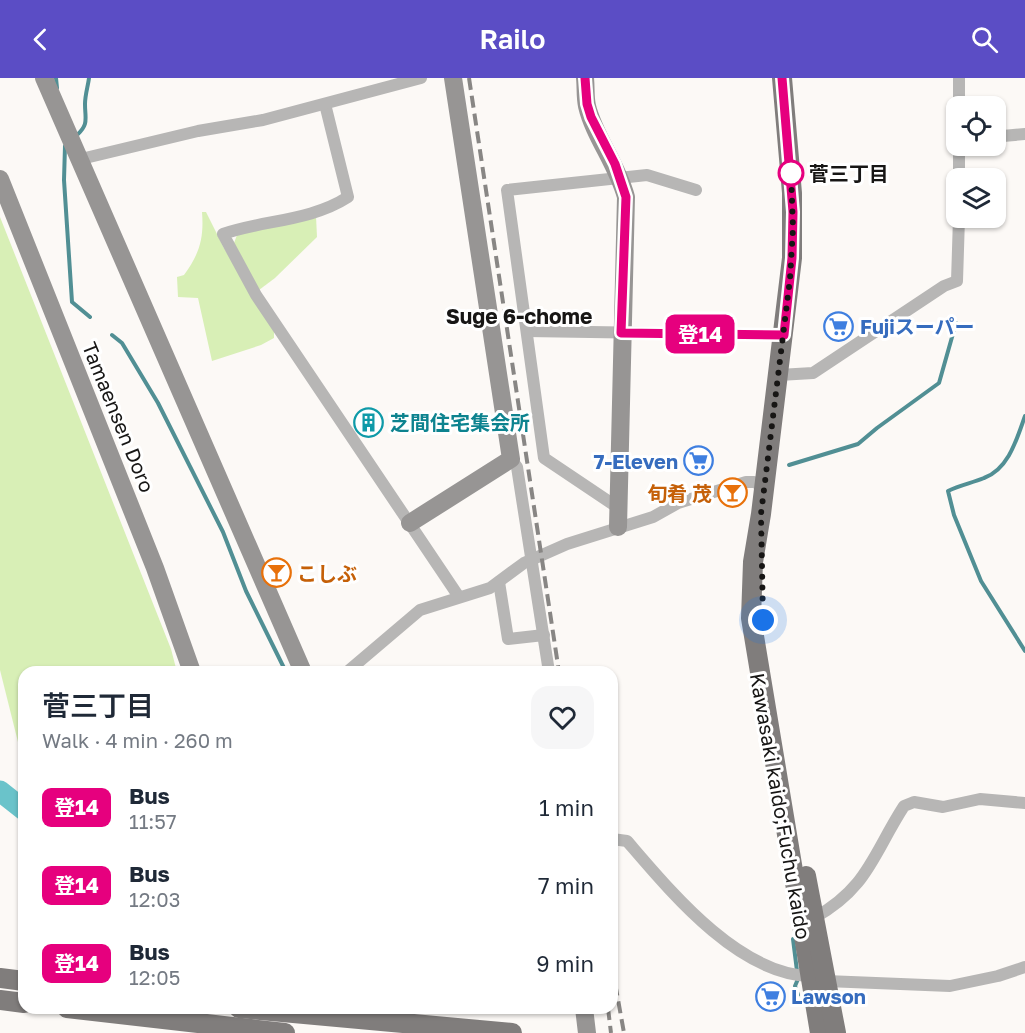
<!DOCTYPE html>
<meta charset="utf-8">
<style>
:root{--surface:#fff;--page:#f6f6f7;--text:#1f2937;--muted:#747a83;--accent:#5b4dc5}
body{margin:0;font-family:"Golos Text","Noto Sans JP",sans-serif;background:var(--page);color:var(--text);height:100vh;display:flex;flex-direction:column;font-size:22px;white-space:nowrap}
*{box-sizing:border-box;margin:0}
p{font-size:20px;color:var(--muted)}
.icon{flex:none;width:33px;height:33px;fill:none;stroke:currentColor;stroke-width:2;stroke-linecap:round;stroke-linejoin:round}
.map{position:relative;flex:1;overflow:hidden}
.side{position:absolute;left:18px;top:588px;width:600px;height:348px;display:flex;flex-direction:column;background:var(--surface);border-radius:18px;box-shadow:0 2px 4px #0004}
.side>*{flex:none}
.badge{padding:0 12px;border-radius:9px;font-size:21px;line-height:39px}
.buttons{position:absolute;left:946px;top:18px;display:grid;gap:12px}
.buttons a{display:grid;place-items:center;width:60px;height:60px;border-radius:12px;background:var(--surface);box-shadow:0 2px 4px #0004;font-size:30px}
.you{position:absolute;width:30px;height:30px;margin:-15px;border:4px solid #fff;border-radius:50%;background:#1a73e8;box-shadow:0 0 0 9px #1a73e833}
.map>.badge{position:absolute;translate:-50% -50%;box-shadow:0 0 0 3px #fff}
.round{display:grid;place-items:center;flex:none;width:63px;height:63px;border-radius:18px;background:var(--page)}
.overview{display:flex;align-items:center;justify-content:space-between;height:102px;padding:0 24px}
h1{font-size:28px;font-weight:600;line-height:45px}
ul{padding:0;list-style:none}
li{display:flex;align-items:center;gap:18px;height:78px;padding:0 24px}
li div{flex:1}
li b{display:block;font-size:22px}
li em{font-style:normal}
li .badge{min-width:66px;font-weight:700;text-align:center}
header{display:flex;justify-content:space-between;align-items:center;height:78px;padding:0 24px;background:var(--accent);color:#fff;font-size:27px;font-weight:600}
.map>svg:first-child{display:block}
.green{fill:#d8efb6}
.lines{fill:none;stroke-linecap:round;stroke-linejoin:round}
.stream{stroke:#518f94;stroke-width:4}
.river{stroke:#6ac3ca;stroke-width:21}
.street{stroke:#b7b6b5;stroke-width:12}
.secondary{stroke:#979594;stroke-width:18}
.primary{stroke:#807d7c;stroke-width:20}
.rail{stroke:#888684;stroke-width:4;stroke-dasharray:12 6;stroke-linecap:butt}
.line-casing{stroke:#fff;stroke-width:14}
.line{stroke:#e6007e;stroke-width:9}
.walk{stroke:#171615;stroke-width:6;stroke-dasharray:0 10.8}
.stop-dot{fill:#fff;stroke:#e6007e;stroke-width:3}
.labels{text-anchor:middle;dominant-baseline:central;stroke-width:6;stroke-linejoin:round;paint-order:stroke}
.stop-label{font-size:20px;font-weight:bold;fill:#171615;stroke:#fff;text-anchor:start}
.shop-label{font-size:20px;font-weight:bold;fill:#366cbe;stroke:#fff;text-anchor:start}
.street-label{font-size:20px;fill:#171615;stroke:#fff}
.culture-label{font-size:20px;font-weight:bold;fill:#0d838f;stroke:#fff;text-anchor:start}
.food-label{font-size:20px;font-weight:bold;fill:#c56008;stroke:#fff;text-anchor:end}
.neighbourhood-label{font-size:21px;font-weight:bold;fill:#171615;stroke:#fff}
</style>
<header><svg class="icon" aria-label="back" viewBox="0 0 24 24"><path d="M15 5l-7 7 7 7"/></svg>Railo<svg class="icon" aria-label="search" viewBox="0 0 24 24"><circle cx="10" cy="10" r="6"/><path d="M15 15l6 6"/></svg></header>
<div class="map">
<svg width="1025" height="955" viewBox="0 0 1025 955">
<rect width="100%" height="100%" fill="#fcf9f6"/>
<!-- green -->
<g class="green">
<path d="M 202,134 L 206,134 L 224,170 L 274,253 L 274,260 L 261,267 L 212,283 L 198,220 L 178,219 L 177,199 L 184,197 C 200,175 204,160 202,134 Z"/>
<path d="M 316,138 L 317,159 L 275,200 L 259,212 L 234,165 L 237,157 Z"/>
<path d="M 0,139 L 171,571 L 177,594 L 24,594 L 24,688 L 0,592 Z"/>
</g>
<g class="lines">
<!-- stream -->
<g class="stream">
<path d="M 56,0 L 57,10"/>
<path d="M 77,57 C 89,46 85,41 85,26 C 85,17 88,8 89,0"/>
<path d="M 65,68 L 64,102 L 72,224 L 90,239"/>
<path d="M 112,257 L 122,265 L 158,325 L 223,454 L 246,513 L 286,594"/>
<path d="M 1025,338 C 1017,360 1009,391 984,400 C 972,405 960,407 948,413 L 954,437 L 981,503 L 1025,573"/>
<path d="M 789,387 L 858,366 L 877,350 L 939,305 L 956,245"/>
<path d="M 793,861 L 798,901 L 795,908 L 798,917"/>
</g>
<!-- river -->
<path class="river" d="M 0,713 L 24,732"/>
<!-- street -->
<g class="street">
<path d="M 959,0 L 959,28"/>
<path d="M 325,26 L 348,119 C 311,143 264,142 223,156 L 256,217 L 459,519"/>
<path d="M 1003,58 L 1025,56"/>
<path d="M 81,81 L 198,53 L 263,42 L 421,0"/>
<path d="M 959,100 L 959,68"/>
<path d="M 527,253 L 784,257"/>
<path d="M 779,297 L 813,295 L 944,208 L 957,203 L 959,140"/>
<path d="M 511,381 L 517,389 L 549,594"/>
<path d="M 617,429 L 544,380 L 507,112 L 647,97 L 696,112"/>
<path d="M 499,504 L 508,561 L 544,557"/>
<path d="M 347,594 L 420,532 L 490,510 L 524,485 L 567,466 L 653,439 L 678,425 L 746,404 L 754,404 L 764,409"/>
<path d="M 612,761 L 627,763 C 671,814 738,896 810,898"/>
<path d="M 814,840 C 868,810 873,776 904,728 L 914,724 L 943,729 L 980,721 L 1025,725"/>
<path d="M 826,903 L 950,908 L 998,898 L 1025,889"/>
</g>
<!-- secondary -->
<g class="secondary">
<path d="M 44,0 L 303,594"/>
<path d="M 585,0 C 586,9 585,19 587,28 C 594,58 617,86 626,119 L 618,449"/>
<path d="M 0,101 L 155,490 L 192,594"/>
<path d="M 410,445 L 511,381 L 453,0"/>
<path d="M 584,930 L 587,955"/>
</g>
<!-- primary -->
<g class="primary">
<path d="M 782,0 L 792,115 L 792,180 L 761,436 L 753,484 L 751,540 L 820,955"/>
<path d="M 806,798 L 836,955"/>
<path d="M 0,900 L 24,903"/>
<path d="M 0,922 L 24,925"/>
<path d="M 67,930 L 285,955"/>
<path d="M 239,930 L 512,955"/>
</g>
<!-- rail -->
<g class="rail">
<path d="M 469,0 L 559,594"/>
<path d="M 612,888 L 624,955"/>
<path d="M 608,930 L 611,955"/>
</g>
</g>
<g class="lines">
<defs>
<path id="line" d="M 585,0 L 587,26 L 591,39 L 615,86 L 626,119 L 621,255 L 784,257 L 792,180 L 793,134 L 782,0"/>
</defs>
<!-- line casing -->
<use href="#line" class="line-casing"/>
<!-- line -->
<use href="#line" class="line"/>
<!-- walk -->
<path class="walk" d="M 763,542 L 761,436 L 790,201 L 793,150 L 791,95"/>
</g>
<!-- icons -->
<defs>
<symbol id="supermarket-ring" viewBox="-11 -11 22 22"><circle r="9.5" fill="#fff" stroke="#3f7fe0" stroke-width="1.5"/><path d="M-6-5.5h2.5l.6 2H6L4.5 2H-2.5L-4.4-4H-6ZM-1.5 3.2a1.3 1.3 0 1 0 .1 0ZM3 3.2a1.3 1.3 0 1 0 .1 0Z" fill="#3f7fe0"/></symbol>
<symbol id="building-ring" viewBox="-11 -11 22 22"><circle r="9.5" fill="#fff" stroke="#0f9aa8" stroke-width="1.5"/><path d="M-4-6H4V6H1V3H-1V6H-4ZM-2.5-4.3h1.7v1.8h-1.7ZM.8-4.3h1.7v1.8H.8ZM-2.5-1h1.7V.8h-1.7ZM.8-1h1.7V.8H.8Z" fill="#0f9aa8"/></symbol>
<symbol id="bar-ring" viewBox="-11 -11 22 22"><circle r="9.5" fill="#fff" stroke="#e8710a" stroke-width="1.5"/><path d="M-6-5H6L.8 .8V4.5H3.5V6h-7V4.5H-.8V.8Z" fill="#e8710a"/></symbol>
</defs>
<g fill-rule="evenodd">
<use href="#supermarket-ring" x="822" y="232" width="33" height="33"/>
<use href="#building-ring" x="352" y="328" width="33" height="33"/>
<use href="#supermarket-ring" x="682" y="366" width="33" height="33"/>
<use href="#bar-ring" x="716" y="398" width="33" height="33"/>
<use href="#bar-ring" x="260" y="478" width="33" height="33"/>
<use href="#supermarket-ring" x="754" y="902" width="33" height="33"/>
</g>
<!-- markers -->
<circle class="stop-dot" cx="791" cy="95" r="12"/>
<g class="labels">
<!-- stop labels -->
<g class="stop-label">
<text x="809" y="95">菅三丁目</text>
</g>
<!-- shop labels -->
<g class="shop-label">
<text x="860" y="248">Fujiスーパー</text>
<text x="678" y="383" text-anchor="end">7-Eleven</text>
<text x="791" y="918">Lawson</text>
</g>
<!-- street labels -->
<g class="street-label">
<text transform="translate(119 339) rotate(68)">Tamaensen Doro</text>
<text transform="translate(781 728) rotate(80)">Kawasaki kaido;Fuchu kaido</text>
</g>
<!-- culture labels -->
<g class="culture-label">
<text x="390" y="344">芝間住宅集会所</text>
</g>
<!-- food labels -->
<g class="food-label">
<text x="712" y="415">旬肴 茂</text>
<text x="297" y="495" text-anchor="start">こしぶ</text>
</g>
<!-- neighbourhood labels -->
<g class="neighbourhood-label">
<text x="519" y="238">Suge 6-chome</text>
</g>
</g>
</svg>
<div class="buttons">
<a><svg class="icon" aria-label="locate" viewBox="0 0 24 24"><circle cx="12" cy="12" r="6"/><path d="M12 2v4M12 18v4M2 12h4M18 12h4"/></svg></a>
<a><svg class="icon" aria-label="layers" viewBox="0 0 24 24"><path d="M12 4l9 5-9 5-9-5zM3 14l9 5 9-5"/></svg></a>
</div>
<div class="you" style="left:763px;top:542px"></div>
<b class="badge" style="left:700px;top:256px;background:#e6007e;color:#fff">登14</b>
<section class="side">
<div class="overview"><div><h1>菅三丁目</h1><p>Walk · 4 min · 260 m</p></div><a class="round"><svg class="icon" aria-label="heart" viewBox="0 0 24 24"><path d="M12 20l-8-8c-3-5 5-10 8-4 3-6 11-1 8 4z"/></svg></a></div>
<ul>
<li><span class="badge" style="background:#e6007e;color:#fff">登14</span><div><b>Bus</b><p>11:57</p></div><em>1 min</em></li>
<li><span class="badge" style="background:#e6007e;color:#fff">登14</span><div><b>Bus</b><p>12:03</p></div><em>7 min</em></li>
<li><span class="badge" style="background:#e6007e;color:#fff">登14</span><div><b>Bus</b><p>12:05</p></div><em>9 min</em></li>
</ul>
</section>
</div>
